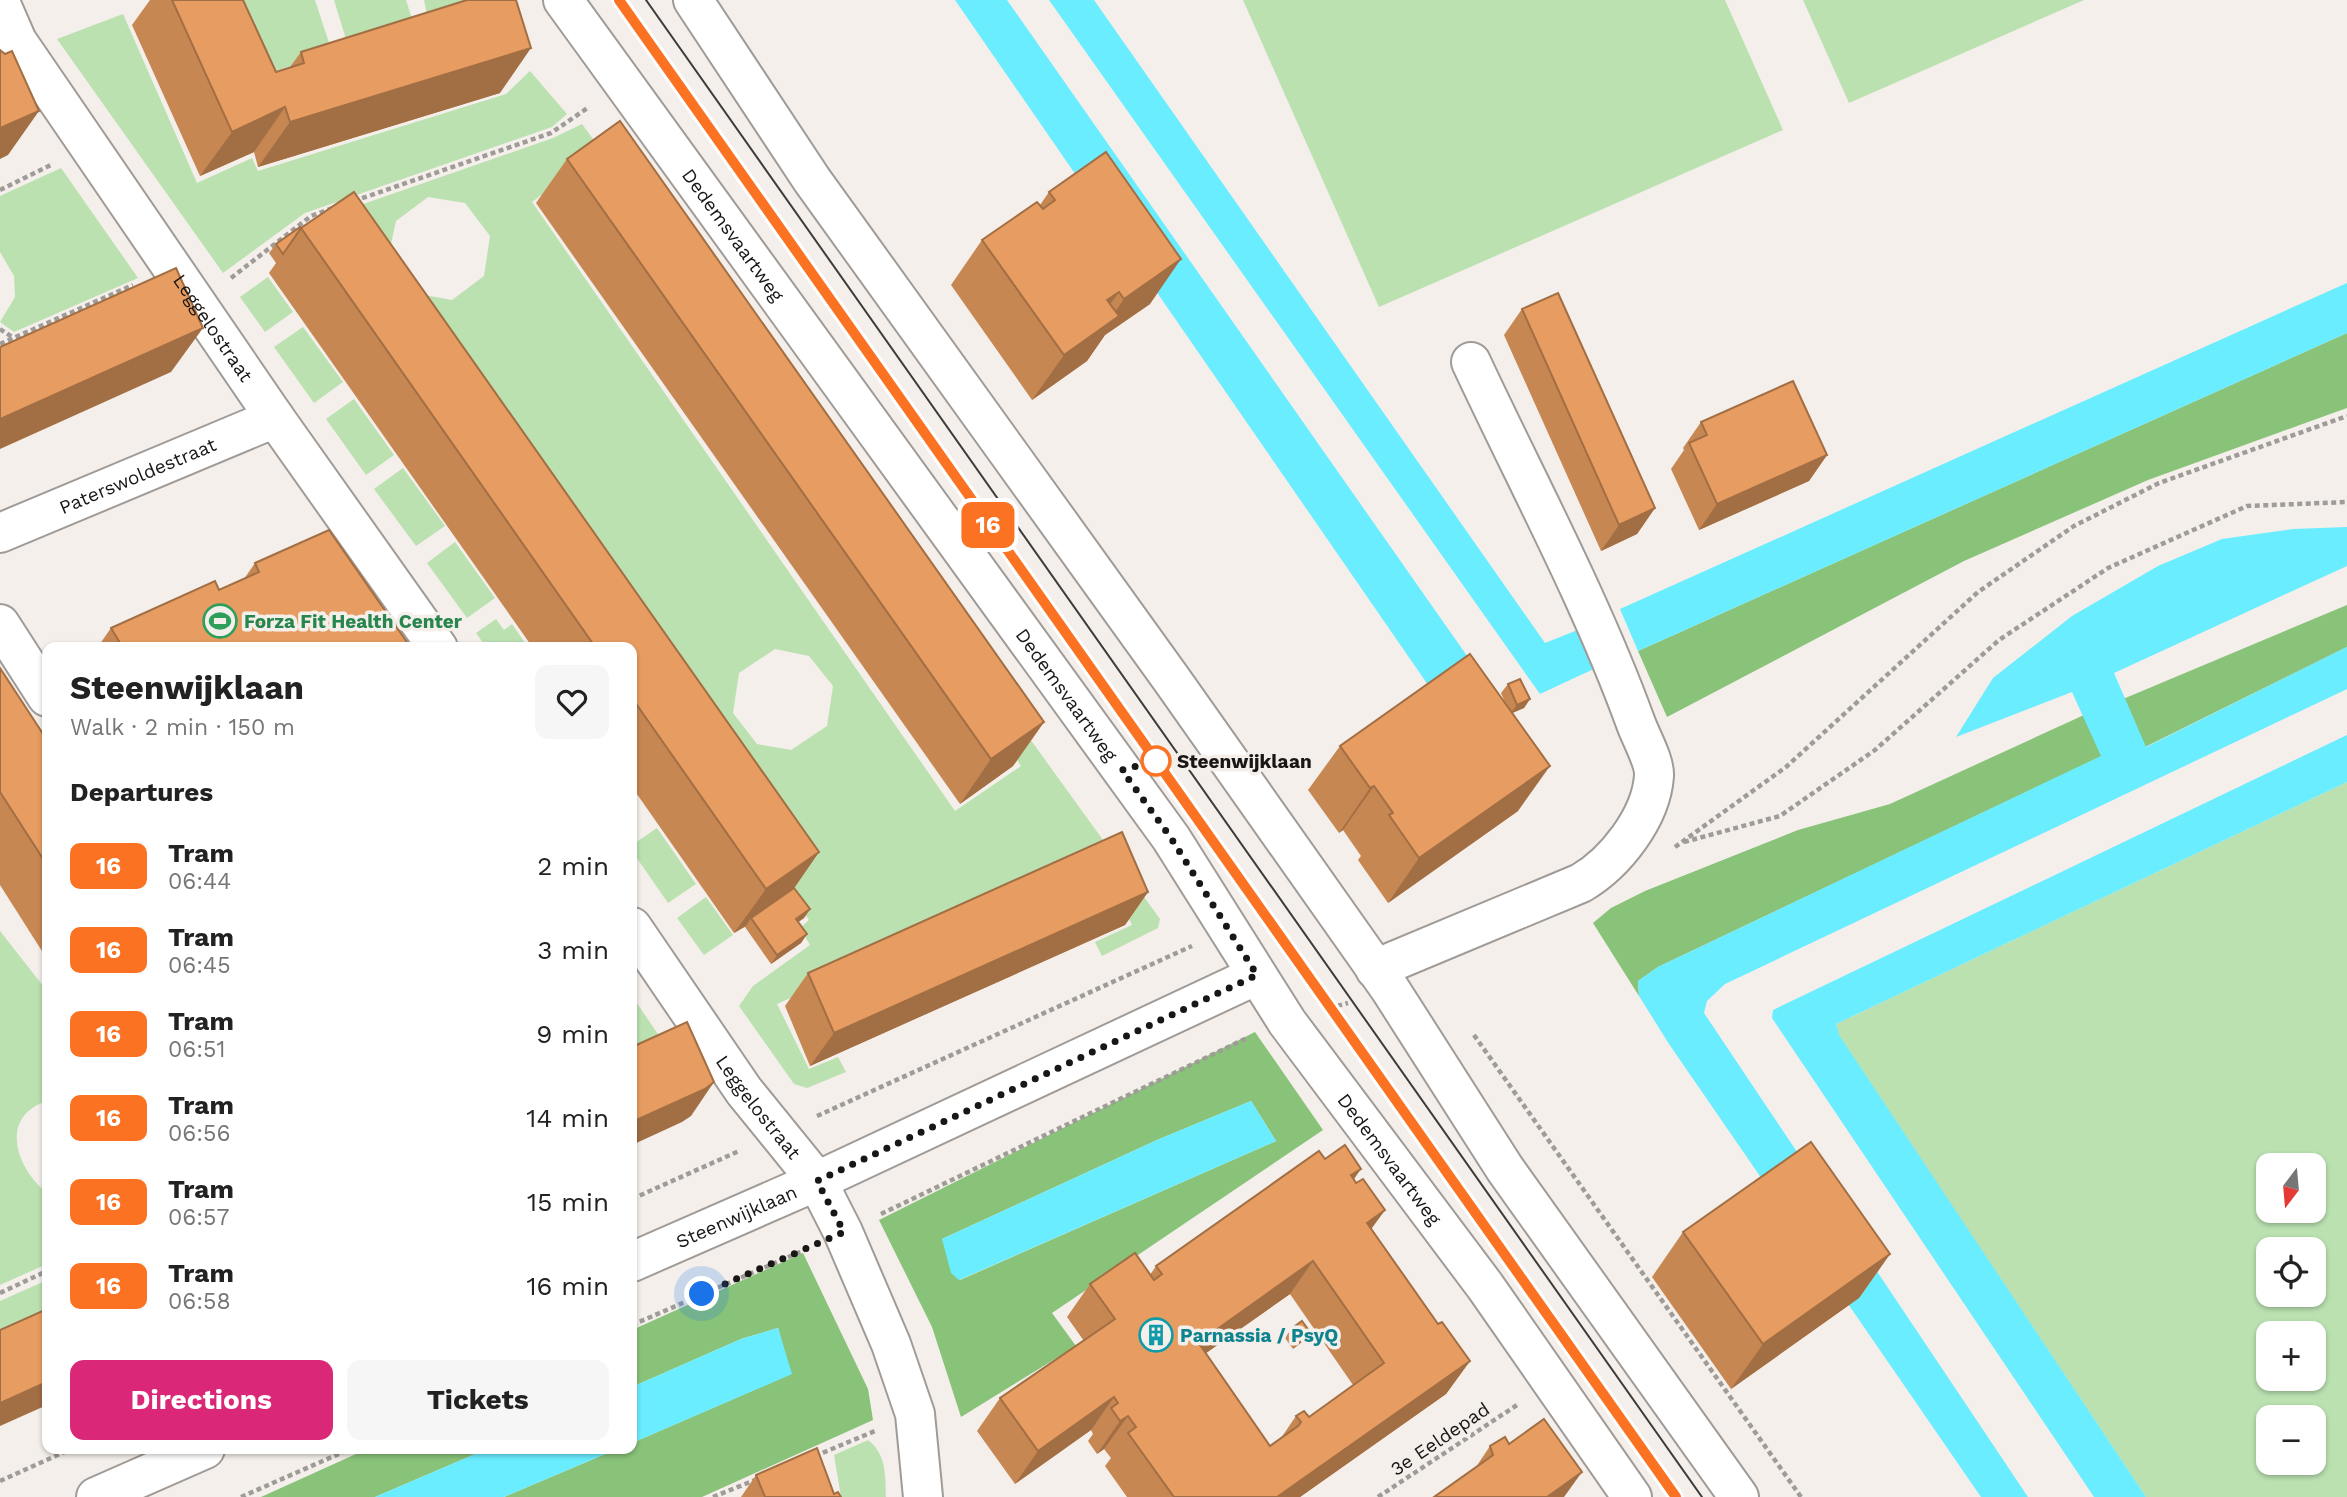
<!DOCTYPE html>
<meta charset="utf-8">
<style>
:root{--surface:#fff;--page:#f6f6f6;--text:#222;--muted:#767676;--accent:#db2777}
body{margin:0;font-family:"Work Sans",sans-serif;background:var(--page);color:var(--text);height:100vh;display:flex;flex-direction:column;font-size:26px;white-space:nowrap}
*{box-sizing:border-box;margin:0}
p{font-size:23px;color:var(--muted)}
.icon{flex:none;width:38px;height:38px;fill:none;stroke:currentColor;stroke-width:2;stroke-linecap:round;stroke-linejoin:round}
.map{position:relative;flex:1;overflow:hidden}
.sheet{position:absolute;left:42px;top:642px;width:595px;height:812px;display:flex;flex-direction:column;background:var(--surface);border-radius:14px;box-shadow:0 2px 5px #0004}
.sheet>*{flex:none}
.badge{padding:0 14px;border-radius:10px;font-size:24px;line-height:46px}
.needle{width:46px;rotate:196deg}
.controls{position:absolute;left:2256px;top:1153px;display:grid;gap:14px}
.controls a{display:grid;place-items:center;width:70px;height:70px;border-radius:14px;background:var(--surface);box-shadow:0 2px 5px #0004;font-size:35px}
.you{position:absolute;width:35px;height:35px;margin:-18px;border:5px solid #fff;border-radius:50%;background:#1a73e8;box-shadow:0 0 0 10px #1a73e833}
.map>.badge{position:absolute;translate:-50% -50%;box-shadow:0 0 0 4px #fff}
h2{padding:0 28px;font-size:26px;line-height:63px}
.round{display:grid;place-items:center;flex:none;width:74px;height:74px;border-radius:14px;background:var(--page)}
.head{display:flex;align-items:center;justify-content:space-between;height:119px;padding:0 28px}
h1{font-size:33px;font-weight:700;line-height:52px}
.button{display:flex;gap:14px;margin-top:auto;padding:14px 28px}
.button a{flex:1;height:80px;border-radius:14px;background:var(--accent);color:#fff;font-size:28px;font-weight:700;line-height:80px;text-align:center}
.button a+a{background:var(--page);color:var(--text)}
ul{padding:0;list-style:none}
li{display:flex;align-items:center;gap:21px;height:84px;padding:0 28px}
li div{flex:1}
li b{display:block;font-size:26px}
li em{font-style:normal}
li .badge{min-width:77px;font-weight:700;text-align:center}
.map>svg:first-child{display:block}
.green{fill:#bbe1b1;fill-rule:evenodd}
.forest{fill:#89c279;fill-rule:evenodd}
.water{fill:#6aedff}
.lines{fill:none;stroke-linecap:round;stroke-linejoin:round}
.minor-casing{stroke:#a09b97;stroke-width:42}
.path{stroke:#9f9b98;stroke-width:4.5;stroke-dasharray:5 3.5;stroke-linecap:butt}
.minor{stroke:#fff;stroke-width:38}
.tram{stroke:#3e3c3a;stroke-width:2}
.wall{fill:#c78753;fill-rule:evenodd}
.shaded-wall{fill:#a26e44}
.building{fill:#e79d61;stroke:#a26e44;stroke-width:2;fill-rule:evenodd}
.line-casing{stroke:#fff;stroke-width:16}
.line{stroke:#fa7222;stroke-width:10}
.walk{stroke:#191716;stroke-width:7;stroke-dasharray:0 12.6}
.stop-dot{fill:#fff;stroke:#fa7222;stroke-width:3.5}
.labels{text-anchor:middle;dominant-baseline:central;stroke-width:7;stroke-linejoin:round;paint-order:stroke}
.street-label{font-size:19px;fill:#191716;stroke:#f4efea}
.leisure-label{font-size:19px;font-weight:bold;fill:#27864d;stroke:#f4efea;text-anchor:start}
.stop-label{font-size:19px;font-weight:bold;fill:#191716;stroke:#f4efea;text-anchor:start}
.culture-label{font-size:19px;font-weight:bold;fill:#0d838f;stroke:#f4efea;text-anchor:start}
</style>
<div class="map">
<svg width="2347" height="1497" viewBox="0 0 2347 1497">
<rect width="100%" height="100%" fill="#f4efea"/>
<!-- green -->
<g class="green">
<path d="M 226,0 L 315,0 L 332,52 L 260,76 Z"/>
<path d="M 334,0 L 406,0 L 415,28 L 349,49 Z"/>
<path d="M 424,0 L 488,0 L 428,19 Z"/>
<path d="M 1243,0 L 1725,0 L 1783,130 L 1379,307 Z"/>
<path d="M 1803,0 L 2084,0 L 1849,103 Z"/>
<path d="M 123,14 L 197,183 L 252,158 L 258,171 L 506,94 L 530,71 L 567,114 L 552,127 L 305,213 L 223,273 L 57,39 Z"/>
<path d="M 582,124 L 601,150 L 532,202 L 955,811 L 1021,766 L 994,726 L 1012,714 L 1160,919 L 1158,928 L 1102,956 L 1095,942 L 1132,925 L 1100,858 L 777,1004 L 809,1069 L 838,1057 L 846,1072 L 807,1088 L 794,1084 L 739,1006 L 753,986 L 810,945 L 800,928 L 809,920 L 632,659 L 632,648 L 323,218 L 553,138 ZM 428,197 L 465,203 L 490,236 L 484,276 L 452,300 L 413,293 L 388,258 L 396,221 ZM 775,649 L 809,656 L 833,686 L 827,726 L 791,750 L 757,744 L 733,713 L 739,673 Z"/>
<path d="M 61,168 L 138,278 L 14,332 L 0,322 L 15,297 L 14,276 L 0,252 L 0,196 Z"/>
<path d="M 268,277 L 293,312 L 265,332 L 240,297 Z"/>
<path d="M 303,327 L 343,382 L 314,403 L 274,347 Z"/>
<path d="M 354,399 L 394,455 L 366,475 L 326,419 Z"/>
<path d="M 403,468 L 445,526 L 416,546 L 374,489 Z"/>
<path d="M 455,542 L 495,598 L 467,618 L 427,563 Z"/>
<path d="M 496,619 L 504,630 L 512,624 L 528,647 L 486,647 L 476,633 Z"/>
<path d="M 2347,782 L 2347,1497 L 2146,1497 L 1838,1035 L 1836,1024 ZM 2268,1166 L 2314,1166 L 2314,1211 L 2268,1211 ZM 2268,1250 L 2314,1250 L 2314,1295 L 2268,1295 ZM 2268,1334 L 2314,1334 L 2314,1379 L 2268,1379 ZM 2268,1418 L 2314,1418 L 2314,1463 L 2268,1463 Z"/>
<path d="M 657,828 L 696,884 L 668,903 L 632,851 L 632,845 Z"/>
<path d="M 706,897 L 733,935 L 704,955 L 677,918 Z"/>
<path d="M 0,931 L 47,991 L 47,1101 C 0,1116 14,1166 47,1193 L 47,1264 L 0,1285 Z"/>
<path d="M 632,996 L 666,1046 L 632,1061 Z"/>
<path d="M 47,1280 L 47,1325 L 0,1346 L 0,1301 Z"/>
<path d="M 868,1440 C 887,1455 885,1475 886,1497 L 841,1497 L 834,1455 Z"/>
</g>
<!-- forest -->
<g class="forest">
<path d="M 2347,333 L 2347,408 L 2148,480 L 1964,561 L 1667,717 L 1638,651 Z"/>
<path d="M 2347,605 L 2347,647 L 2145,747 L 2123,699 Z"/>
<path d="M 2084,715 L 2102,756 L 1658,967 L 1638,981 L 1639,996 L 1593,923 L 1611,908 L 1645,891 L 1798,830 L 1890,804 Z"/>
<path d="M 1255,1032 L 1323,1130 L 1052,1313 L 1076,1346 L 961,1417 L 932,1327 L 879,1220 ZM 1251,1101 L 1276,1141 L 960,1280 L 942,1239 L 1157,1140 Z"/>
<path d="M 803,1253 L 868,1389 L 873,1420 L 702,1497 L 504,1497 L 617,1449 L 632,1449 L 632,1443 L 791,1374 L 778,1328 L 741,1339 L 632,1387 L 632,1330 Z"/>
<path d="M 367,1449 L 487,1449 L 375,1497 L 261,1497 Z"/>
</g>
<!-- water -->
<g class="water">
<path d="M 955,0 L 1007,0 L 1505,710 L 1475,753 Z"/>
<path d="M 1049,0 L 1094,0 L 1545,643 L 1580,629 L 1598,667 L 1540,694 Z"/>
<path d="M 2347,283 L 2347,333 L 1638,651 L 1620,609 Z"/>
<path d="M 2347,527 L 2347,566 L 2114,673 L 2146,747 L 2347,647 L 2347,689 L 1725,984 L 1707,1001 L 1704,1013 L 2028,1497 L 1981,1497 L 1669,1044 L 1639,996 L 1638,981 L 1658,967 L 2101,756 L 2072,692 L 1956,737 L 1993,678 L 2072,616 L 2158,566 L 2222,539 L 2293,529 Z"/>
<path d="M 2347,735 L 2347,782 L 1836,1024 L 1839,1035 L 2146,1497 L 2094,1497 L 1772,1018 L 1773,1010 Z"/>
<path d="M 1251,1101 L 1276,1141 L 959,1280 L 951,1273 L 942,1239 L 1157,1140 Z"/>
<path d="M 778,1328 L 792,1374 L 632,1443 L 632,1387 L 741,1339 Z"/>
<path d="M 487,1449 L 617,1449 L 504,1497 L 375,1497 Z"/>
</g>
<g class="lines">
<defs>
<g id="minor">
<path id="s1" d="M 563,0 L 1171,838 L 1287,1022 L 1485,1286 L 1632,1497"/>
<path d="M 693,0 L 812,180 L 1172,680 L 1390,989 L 1505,1169 L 1739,1497"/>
<path id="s2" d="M 0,2 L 17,41 L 275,418 L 438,648"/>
<path id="s3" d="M 0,533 L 275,418"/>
<path d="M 0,624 L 47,697"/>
<path id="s4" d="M 632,927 L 744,1091 L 817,1181 L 843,1232 L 891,1344 L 915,1414 L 923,1497"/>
<path d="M 1375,969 L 1581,883 C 1615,863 1651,818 1654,776 C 1655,761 1640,736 1635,721 C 1590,598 1526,480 1471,362"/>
<path id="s5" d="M 632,1262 L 817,1181 L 1257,975"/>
<path d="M 96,1497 L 205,1449"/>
</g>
</defs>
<!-- minor casing -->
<use href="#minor" class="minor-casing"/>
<!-- path -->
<g class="path">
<path d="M 0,190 L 51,165"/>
<path d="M 354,201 L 551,133 L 589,107"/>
<path d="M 231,278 L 311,216 L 333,208"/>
<path d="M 0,329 L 12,337"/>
<path d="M 0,344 L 133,285"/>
<path d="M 1684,842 L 1780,816 L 1875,750 L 1999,640 L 2108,568 L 2247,506 L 2347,502"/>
<path d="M 1675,847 L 1786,767 L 1978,592 L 2074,526 L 2159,483 L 2347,416"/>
<path d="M 1329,1008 L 1348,1003"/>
<path d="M 1474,1035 L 1801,1497"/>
<path d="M 817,1116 L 1192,946"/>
<path d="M 632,1199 L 739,1151"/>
<path d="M 881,1214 L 1249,1037"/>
<path d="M 0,1293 L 47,1271"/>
<path d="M 632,1325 L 807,1249"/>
<path d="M 815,1456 L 875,1431"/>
<path d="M 0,1481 L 71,1449"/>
<path d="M 241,1497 L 350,1449"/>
<path d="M 713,1497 L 755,1480"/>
<path d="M 1378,1497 L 1517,1405"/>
</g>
<!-- minor -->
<use href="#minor" class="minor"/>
<!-- tram -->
<g class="tram">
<path d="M 619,0 L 1676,1497"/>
<path d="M 646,0 L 1702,1497"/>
</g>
</g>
<!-- wall -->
<g class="wall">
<path d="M 150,0 L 243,0 L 276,72 L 290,67 L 301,52 L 500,93 L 258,167 L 254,152 L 200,176 L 132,25 Z"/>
<path d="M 567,159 L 1044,722 L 1013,766 L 960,804 L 536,203 Z"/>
<path d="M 354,192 L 819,852 L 794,888 L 810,909 L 804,918 L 798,922 L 807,934 L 801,943 L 771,964 L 745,927 L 746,926 L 734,933 L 632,787 L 632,648 L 533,648 L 269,273 L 276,263 L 269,253 L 276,244 Z"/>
<path d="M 1049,192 L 1150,304 L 1105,335 L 1087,361 L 1032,400 L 951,285 L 982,240 L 1040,205 Z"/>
<path d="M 1522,309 L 1655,508 L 1637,534 L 1601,551 L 1504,335 Z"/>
<path d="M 1701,422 L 1827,455 L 1809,481 L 1699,530 L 1671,469 L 1684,450 L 1683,448 Z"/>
<path d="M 255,563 L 411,648 L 97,648 L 111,628 L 219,590 L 244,579 Z"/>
<path d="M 0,668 L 47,740 L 47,959 L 0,885 Z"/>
<path d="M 1508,684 L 1530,699 L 1524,708 L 1512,713 L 1518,811 L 1388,903 L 1358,860 L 1361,856 L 1343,830 L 1339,833 L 1308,790 L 1340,746 L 1506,705 L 1501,693 Z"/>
<path d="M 1148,892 L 1125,925 L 810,1066 L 785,1006 L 808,973 Z"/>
<path d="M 1325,1159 L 1354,1179 L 1356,1183 L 1385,1210 L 1371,1229 L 1438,1324 L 1470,1361 L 1446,1394 L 1300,1497 L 1127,1497 L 1105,1466 L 1111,1458 L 1104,1449 L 1097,1454 L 1088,1441 L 1093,1434 L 1091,1430 L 1015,1484 L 977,1431 L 1000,1398 L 1084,1341 L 1067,1317 L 1090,1284 L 1150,1275 L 1156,1266 ZM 1290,1294 L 1353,1385 L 1309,1417 L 1296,1416 L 1281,1438 L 1270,1446 L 1206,1353 Z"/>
<path d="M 1683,1232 L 1890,1254 L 1859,1298 L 1731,1389 L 1652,1277 Z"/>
<path d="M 1291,1329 L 1310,1332 L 1303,1341 L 1293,1349 L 1285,1338 Z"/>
<path d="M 1509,1444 L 1476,1467 L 1490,1446 Z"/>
<path d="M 756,1475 L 834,1494 L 841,1497 L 741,1497 Z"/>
</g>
<!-- shaded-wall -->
<g class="shaded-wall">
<path d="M 531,48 L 500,93 L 258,167 L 290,122 Z"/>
<path d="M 285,107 L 254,152 L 200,176 L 232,132 Z"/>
<path d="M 39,111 L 8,155 L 0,159 L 0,128 Z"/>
<path d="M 1181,259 L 1150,304 L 1105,335 L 1087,361 L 1032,400 L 1064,355 L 1106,325 L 1124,299 Z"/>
<path d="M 1119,292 L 1087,336 L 1107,300 Z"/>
<path d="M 203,328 L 171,372 L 0,449 L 0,419 Z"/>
<path d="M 1827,455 L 1809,481 L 1699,530 L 1717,504 Z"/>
<path d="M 1655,508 L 1637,534 L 1601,551 L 1619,525 Z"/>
<path d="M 1530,699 L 1524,708 L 1510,714 L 1517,705 Z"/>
<path d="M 1044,722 L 1013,766 L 960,804 L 991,759 Z"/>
<path d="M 1550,766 L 1518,811 L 1388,903 L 1419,858 Z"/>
<path d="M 1374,786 L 1343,830 L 1339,833 L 1370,788 Z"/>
<path d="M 819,852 L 788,897 L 751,918 L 746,926 L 734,933 L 766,889 Z"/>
<path d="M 1148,892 L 1125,925 L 810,1066 L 834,1033 Z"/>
<path d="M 810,909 L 804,918 L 790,928 L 796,919 Z"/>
<path d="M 807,934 L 801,943 L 771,964 L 777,955 Z"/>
<path d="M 714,1082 L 691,1116 L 682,1122 L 632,1145 L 632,1122 Z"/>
<path d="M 1361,1169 L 1338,1202 L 1351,1175 Z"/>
<path d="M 1385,1210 L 1361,1243 L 1367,1223 Z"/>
<path d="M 1890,1254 L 1859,1298 L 1731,1389 L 1763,1344 Z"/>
<path d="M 1313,1261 L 1290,1294 L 1182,1370 L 1206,1337 Z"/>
<path d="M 1310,1332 L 1303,1341 L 1293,1349 L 1299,1340 Z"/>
<path d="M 1470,1361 L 1446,1394 L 1300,1497 L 1277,1497 Z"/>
<path d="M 47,1382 L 47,1405 L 0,1426 L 0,1403 Z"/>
<path d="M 1114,1397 L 1091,1430 L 1015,1484 L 1038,1451 Z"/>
<path d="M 1128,1416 L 1104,1449 L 1097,1454 L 1120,1421 Z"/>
<path d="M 1582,1472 L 1564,1497 L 1547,1497 Z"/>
</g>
<!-- building -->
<g class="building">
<path d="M 172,0 L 243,0 L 276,72 L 304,63 L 301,52 L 467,0 L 516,0 L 531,48 L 290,122 L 285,107 L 232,132 Z"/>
<path d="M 0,50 L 5,54 L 12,51 L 39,111 L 0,128 Z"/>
<path d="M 620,121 L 1044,722 L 991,759 L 567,159 Z"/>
<path d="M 1106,152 L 1181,259 L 1124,299 L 1119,292 L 1107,300 L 1119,316 L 1064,355 L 982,240 L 1037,202 L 1043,209 L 1055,200 L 1049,192 Z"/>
<path d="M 354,192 L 819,852 L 766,889 L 632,698 L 632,648 L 596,648 L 301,228 Z"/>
<path d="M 300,227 L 301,228 L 283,254 L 276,244 Z"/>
<path d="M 176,268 L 203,328 L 0,419 L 0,347 Z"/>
<path d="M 1558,293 L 1655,508 L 1619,525 L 1522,309 Z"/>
<path d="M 1793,381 L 1827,455 L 1717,504 L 1689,443 L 1707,435 L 1701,422 Z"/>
<path d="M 329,530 L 411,648 L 123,648 L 111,628 L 215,581 L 219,590 L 259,572 L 255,563 Z"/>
<path d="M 1470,654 L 1550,766 L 1419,858 L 1389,815 L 1393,813 L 1374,786 L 1370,788 L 1340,746 Z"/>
<path d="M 0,668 L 47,740 L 47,865 L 0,792 Z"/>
<path d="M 1520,679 L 1530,699 L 1517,705 L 1508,684 Z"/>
<path d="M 1122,832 L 1148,892 L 834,1033 L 808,973 Z"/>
<path d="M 794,888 L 810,909 L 796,919 L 807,934 L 777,955 L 751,918 Z"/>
<path d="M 687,1022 L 714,1082 L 705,1089 L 632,1122 L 632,1047 Z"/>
<path d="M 1811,1142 L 1890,1254 L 1763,1344 L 1683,1232 Z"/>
<path d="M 1345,1145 L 1361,1169 L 1351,1175 L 1356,1183 L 1363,1179 L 1385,1210 L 1367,1223 L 1438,1324 L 1442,1322 L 1470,1361 L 1277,1497 L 1174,1497 L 1128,1433 L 1136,1427 L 1128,1416 L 1120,1421 L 1111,1408 L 1118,1403 L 1114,1397 L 1038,1451 L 1000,1398 L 1115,1319 L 1090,1284 L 1135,1253 L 1154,1280 L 1162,1274 L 1156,1266 L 1319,1151 L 1325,1159 ZM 1313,1261 L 1384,1363 L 1309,1417 L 1304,1411 L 1296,1416 L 1301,1422 L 1298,1426 L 1270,1446 L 1196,1339 L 1204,1334 L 1206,1337 Z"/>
<path d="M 47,1309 L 47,1382 L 0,1403 L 0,1330 Z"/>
<path d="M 1302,1321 L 1310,1332 L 1299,1340 L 1291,1329 Z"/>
<path d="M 1544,1419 L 1582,1472 L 1547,1497 L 1434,1497 L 1493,1455 L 1490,1446 L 1505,1437 L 1509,1444 Z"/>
<path d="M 817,1448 L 834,1494 L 838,1492 L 841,1497 L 765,1497 L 756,1475 Z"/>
</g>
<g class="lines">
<defs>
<path id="line" d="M 619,0 L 1676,1497"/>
</defs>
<!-- line casing -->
<use href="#line" class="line-casing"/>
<!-- line -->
<use href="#line" class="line"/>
<!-- walk -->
<path class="walk" d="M 702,1294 L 844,1232 L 817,1181 L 1257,975 L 1171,838 L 1122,770 L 1156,761"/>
</g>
<!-- icons -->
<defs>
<symbol id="stadium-ring" viewBox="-11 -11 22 22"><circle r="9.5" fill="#f4efea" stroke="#2e9e5b" stroke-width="1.5"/><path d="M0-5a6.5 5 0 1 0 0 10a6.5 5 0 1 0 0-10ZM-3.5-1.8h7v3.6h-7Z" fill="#2e9e5b"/></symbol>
<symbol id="building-ring" viewBox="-11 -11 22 22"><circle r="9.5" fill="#f4efea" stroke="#0f9aa8" stroke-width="1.5"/><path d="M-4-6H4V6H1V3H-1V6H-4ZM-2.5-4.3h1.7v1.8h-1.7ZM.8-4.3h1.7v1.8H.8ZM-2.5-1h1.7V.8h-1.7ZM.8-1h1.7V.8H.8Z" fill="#0f9aa8"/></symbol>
</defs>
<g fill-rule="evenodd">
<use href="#stadium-ring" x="201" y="602" width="38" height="38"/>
<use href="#building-ring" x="1137" y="1316" width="38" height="38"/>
</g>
<!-- markers -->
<circle class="stop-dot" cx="1156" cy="761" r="14"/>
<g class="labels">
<!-- street labels -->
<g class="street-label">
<text stroke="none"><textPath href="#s1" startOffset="290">Dedemsvaartweg</textPath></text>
<text stroke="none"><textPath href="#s2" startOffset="390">Leggelostraat</textPath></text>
<text stroke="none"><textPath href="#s3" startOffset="149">Paterswoldestraat</textPath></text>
<text stroke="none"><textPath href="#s1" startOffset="858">Dedemsvaartweg</textPath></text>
<text stroke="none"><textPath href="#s4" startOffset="220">Leggelostraat</textPath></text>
<text stroke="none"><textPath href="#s1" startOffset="1424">Dedemsvaartweg</textPath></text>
<text stroke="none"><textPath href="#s5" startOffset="114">Steenwijklaan</textPath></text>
<text transform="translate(1440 1439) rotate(-34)">3e Eeldepad</text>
</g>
<!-- leisure labels -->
<g class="leisure-label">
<text x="244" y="621">Forza Fit Health Center</text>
</g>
<!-- stop labels -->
<g class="stop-label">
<text x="1177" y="761">Steenwijklaan</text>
</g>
<!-- culture labels -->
<g class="culture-label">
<text x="1180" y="1335">Parnassia / PsyQ</text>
</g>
</g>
</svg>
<div class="controls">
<a><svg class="needle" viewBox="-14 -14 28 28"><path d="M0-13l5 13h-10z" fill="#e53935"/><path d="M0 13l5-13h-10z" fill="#767676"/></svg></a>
<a><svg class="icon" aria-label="locate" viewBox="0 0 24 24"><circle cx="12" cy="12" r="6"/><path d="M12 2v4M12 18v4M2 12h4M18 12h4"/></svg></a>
<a>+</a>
<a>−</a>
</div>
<div class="you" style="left:702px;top:1294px"></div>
<b class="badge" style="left:988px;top:525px;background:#fa7222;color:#fff">16</b>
<section class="sheet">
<div class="head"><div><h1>Steenwijklaan</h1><p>Walk · 2 min · 150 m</p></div><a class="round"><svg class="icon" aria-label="heart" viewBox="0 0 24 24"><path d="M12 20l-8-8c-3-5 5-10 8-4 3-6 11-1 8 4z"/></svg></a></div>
<h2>Departures</h2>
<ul>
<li><span class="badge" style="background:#fa7222;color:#fff">16</span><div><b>Tram</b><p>06:44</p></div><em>2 min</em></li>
<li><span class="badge" style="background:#fa7222;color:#fff">16</span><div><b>Tram</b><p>06:45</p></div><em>3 min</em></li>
<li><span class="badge" style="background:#fa7222;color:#fff">16</span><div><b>Tram</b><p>06:51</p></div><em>9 min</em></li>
<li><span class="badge" style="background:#fa7222;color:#fff">16</span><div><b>Tram</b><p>06:56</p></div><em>14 min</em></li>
<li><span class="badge" style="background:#fa7222;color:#fff">16</span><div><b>Tram</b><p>06:57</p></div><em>15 min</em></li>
<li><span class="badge" style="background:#fa7222;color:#fff">16</span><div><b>Tram</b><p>06:58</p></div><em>16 min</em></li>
</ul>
<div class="button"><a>Directions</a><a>Tickets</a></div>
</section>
</div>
